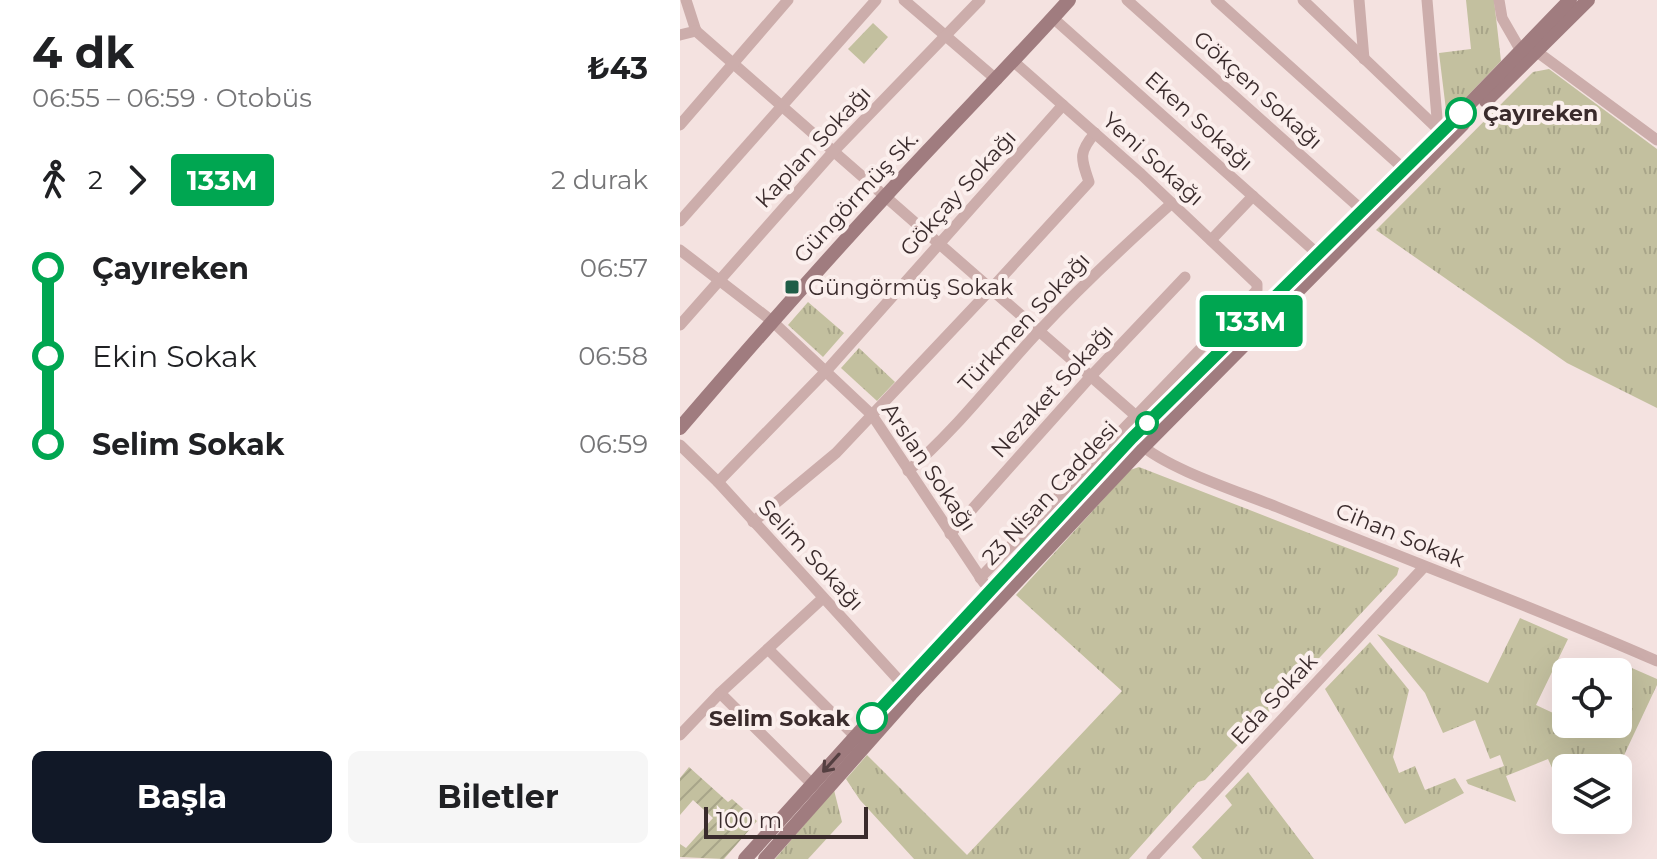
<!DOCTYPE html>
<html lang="tr">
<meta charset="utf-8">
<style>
:root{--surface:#fff;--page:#f6f6f6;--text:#202124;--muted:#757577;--accent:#111827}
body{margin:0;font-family:Montserrat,sans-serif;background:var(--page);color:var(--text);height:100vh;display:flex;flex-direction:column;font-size:30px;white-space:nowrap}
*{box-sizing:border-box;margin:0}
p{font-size:26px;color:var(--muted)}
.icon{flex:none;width:44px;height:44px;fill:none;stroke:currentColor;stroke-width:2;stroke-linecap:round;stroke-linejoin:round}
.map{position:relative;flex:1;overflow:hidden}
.panel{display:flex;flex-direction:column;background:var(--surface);width:680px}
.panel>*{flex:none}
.badge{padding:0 16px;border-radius:6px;font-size:28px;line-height:52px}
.buttons{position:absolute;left:872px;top:658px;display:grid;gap:16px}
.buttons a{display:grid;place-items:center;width:80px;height:80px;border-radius:12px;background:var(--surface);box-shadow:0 8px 32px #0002;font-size:40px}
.scale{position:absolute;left:24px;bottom:20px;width:164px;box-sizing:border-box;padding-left:8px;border:4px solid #3a2b2c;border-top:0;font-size:22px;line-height:28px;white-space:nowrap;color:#3a2b2c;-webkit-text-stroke:6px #fbefed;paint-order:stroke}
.map>.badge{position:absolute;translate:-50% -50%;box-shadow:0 0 0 4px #fff}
.legs{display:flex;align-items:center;gap:12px;height:88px;padding:0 32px;font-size:26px}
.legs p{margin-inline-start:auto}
.summary{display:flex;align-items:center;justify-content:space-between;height:136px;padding:0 32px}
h1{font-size:44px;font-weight:700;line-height:60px}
.action{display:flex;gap:16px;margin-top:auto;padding:16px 32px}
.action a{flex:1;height:92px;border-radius:12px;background:var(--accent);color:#fff;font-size:32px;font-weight:700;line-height:92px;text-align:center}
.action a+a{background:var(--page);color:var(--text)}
ul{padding:0 32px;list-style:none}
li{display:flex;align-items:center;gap:28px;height:88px;font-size:30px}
li i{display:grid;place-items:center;width:12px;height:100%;margin:0 10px;background:currentColor}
li i::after{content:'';width:20px;height:20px;margin:-10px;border:6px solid;border-radius:50%;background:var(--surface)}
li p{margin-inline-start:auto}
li:first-child i{background:linear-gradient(#0000 50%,currentColor 0)}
li:last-child i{background:linear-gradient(currentColor 50%,#0000 0)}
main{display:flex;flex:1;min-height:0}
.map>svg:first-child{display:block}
.grass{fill:url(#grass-tufts)}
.garden{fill:url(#garden-furrows)}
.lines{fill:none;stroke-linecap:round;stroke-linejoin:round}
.street{stroke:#ccadab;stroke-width:11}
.secondary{stroke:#a07c7f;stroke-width:14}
.oneway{stroke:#543f41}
.line-1-casing{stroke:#fff;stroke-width:18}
.line-1{stroke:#00a651;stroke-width:12}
.stop-1-dot{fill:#fff;stroke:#00a651;stroke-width:4}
.poi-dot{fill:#1f5d47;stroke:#fbefed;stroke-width:3}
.labels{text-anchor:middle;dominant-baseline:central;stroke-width:8;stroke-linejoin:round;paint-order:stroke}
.street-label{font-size:22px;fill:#3a2b2c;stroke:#fbefed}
.stop-label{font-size:22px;font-weight:bold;fill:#3a2b2c;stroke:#fbefed;text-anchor:start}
.poi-label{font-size:22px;fill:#3a2b2c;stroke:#fbefed;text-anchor:start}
</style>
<main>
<section class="panel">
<div class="summary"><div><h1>4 dk</h1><p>06:55 – 06:59 · Otobüs</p></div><b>₺43</b></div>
<div class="legs"><svg class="icon" aria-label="walk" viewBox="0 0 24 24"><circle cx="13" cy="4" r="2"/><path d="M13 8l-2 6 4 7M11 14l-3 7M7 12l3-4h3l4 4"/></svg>2<svg class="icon" aria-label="forward" viewBox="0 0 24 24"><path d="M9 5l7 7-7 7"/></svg><b class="badge" style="background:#00a651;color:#fff">133M</b><p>2 durak</p></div>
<ul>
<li><i style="color:#00a651"></i><b>Çayıreken</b><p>06:57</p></li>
<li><i style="color:#00a651"></i><span>Ekin Sokak</span><p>06:58</p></li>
<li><i style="color:#00a651"></i><b>Selim Sokak</b><p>06:59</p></li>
</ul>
<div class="action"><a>Başla</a><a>Biletler</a></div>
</section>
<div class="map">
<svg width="977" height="859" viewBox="0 0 977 859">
<defs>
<pattern id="grass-tufts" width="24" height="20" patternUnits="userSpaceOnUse" patternTransform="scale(2)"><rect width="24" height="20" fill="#c3c09f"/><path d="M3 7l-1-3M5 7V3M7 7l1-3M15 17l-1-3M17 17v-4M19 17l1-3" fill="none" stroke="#a8a589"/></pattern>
<pattern id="garden-furrows" width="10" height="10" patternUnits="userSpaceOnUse" patternTransform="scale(2)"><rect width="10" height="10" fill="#c3c09f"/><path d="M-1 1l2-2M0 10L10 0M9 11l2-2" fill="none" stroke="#a8a589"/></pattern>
</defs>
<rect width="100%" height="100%" fill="#f4e2e0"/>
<!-- grass -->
<g class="grass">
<path d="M 786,0 L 814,0 L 821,61 L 776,108 L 766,110 L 759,53 L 791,49 Z"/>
<path d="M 193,23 L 208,37 L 184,64 L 168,49 Z"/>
<path d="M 869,69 L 977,149 L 977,408 L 887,363 L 696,230 L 853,72 Z"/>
<path d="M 128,302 L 164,333 L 143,357 L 108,325 Z"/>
<path d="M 179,348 L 215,382 L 197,401 L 161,368 Z"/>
<path d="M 459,467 L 719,568 L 717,575 L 525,780 L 518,782 L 449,859 L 234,859 L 180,800 L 166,779 L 187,755 L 287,855 L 442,691 L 336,595 L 450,470 Z"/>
<path d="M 840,618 L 888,639 L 856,705 L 886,719 L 886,724 L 897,724 L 911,730 L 914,724 L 938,724 L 938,678 L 945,665 L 977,679 L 977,685 L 938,768 L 913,768 L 910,762 L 897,767 L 895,762 L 873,770 L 868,759 L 826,776 L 836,802 L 788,784 L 786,780 L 824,766 L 820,755 L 810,759 L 795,720 L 763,733 L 745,693 L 697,634 L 808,683 Z"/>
<path d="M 690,642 L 729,690 L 713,757 L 719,773 L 735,766 L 745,790 L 775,778 L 784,793 L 725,824 L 645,689 Z"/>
<path d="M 568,772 L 634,859 L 522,859 L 512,847 L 552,805 L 545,796 Z"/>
<path d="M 154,790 L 162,822 L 128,859 L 95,859 Z"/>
</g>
<!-- garden -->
<path class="garden" d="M 9,767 L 48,802 L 52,799 L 77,821 L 44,859 L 0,857 L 0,844 L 6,848 L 33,818 L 13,800 L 0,815 L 0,778 Z"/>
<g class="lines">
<!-- street -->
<g class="street">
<path d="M 6,0 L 16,31"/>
<path d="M 224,0 L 317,80"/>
<path d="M 447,0 L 682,210"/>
<path d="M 536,0 L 724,169"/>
<path d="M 623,0 L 761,132"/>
<path d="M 679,0 L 684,59"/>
<path d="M 747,0 L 758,130"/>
<path d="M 819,0 L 822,18 L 841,51"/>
<path d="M 373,18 L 639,255"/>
<path d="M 16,31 L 455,415"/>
<path d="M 0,35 L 16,31"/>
<path d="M 856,51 L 977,140"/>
<path d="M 0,125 L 108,0"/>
<path d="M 0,221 L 196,0"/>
<path d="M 531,240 L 573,196"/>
<path d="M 0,250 L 92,321 L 192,415 L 304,583"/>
<path d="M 0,325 L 153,152 L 300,0"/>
<path d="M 459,443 C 487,469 560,492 597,507 C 724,559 852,606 977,661"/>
<path d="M 0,445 L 38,482 L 226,688"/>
<path d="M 228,471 C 277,429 315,378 359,331 C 401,286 446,244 492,203"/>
<path d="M 38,482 L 147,370 L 383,105"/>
<path d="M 73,522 L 156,453 L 311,289 L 409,182 C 401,158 398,153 415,133"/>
<path d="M 270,534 L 412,375 L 505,277"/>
<path d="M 300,578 L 577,290 L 577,284 L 461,174 L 334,62"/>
<path d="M 88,649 L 175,736"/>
<path d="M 40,693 L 132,784"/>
<path d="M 0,735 L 40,693 L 143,598"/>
<path d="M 472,859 L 744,567"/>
</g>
<!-- secondary -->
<g class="secondary">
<path d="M 806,101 L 908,0"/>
<path d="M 0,428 C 66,351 133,275 202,200 C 263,133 328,68 389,0"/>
<path d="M 65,859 L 223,684 L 452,438 L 769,125 L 890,0"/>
<path d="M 85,859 L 231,694 L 463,447 L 783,124"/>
</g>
</g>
<!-- one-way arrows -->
<defs><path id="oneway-shaft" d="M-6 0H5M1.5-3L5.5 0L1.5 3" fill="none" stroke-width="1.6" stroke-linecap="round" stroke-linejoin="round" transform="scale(2)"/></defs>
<use class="oneway" href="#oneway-shaft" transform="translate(151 763) rotate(132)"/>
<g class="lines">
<defs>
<path id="line-1" d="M 192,718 L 452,438 L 781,113"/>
</defs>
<!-- line-1 casing -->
<use href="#line-1" class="line-1-casing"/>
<!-- line-1 -->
<use href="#line-1" class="line-1"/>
</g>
<!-- markers -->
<g class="stop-1-dot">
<circle cx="781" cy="113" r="14"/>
<circle cx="467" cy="423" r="10"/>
<circle cx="192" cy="718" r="14"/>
</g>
<rect class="poi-dot" x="104" y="279" width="16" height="16" rx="4"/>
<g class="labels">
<!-- street labels -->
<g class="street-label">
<text transform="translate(578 90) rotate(42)">Gökçen Sokağı</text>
<text transform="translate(519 121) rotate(42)">Eken Sokağı</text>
<text transform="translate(133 147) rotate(-47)">Kaplan Sokağı</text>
<text transform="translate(473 159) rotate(42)">Yeni Sokağı</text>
<text transform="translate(278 193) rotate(-48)">Gökçay Sokağı</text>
<text transform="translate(176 197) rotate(-47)">Güngörmüş Sk.</text>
<text transform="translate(344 322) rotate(-47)">Türkmen Sokağı</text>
<text transform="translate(372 391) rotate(-48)">Nezaket Sokağı</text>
<text transform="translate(249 467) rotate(56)">Arslan Sokağı</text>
<text transform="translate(370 493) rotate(-47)">23 Nisan Caddesi</text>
<text transform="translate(720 535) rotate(22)">Cihan Sokak</text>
<text transform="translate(131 555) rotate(47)">Selim Sokağı</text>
<text transform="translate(594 699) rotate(-47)">Eda Sokak</text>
</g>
<!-- stop labels -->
<g class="stop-label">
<text x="803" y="113">Çayıreken</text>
<text x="170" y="718" text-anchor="end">Selim Sokak</text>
</g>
<!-- poi labels -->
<g class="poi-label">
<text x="128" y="287">Güngörmüş Sokak</text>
</g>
</g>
</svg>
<div class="buttons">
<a><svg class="icon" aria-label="locate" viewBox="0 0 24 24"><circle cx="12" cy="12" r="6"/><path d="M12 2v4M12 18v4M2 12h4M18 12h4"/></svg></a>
<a><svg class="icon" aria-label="layers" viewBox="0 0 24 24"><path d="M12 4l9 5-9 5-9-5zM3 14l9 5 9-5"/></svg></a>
</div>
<div class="scale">100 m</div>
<b class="badge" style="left:571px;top:321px;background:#00a651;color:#fff">133M</b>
</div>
</main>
